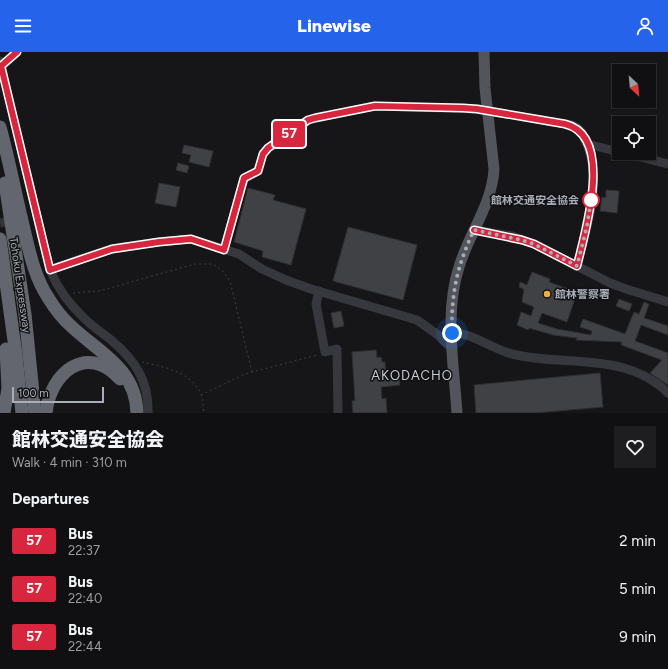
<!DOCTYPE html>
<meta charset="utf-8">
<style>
:root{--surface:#101012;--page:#1e1e20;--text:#f1f3f6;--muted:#9c9d9f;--line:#303032;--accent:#2563eb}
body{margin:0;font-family:Figtree,"Noto Sans JP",sans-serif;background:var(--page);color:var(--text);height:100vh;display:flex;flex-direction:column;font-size:15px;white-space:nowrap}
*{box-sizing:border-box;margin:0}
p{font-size:13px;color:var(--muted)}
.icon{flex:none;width:22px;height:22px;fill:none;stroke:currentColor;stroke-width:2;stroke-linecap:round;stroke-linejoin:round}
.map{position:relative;height:361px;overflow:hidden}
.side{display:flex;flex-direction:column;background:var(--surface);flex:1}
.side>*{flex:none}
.badge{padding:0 8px;border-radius:3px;font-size:14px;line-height:26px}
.needle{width:26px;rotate:154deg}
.tools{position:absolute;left:612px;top:12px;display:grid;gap:8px}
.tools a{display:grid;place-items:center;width:44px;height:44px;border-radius:0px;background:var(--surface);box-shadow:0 1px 3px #0004,0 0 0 1px var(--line);font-size:20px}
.scale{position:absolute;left:12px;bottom:10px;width:92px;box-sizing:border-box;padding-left:4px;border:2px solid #a8adb8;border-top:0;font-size:11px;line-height:14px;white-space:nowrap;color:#a8adb8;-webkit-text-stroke:3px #111113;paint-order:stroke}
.you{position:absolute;width:20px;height:20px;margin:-10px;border:3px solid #fff;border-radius:50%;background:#1a73e8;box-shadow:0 0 0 6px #1a73e833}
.map>.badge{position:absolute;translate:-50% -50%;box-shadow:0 0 0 2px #fff}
h2{padding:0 12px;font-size:15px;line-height:36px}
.round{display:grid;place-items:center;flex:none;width:42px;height:42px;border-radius:0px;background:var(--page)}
.summary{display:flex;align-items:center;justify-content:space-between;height:68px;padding:0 12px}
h1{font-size:19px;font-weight:800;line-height:30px}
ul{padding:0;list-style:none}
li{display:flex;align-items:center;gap:12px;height:48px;padding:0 12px}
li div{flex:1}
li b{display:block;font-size:15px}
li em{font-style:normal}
li .badge{min-width:44px;font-weight:700;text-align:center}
header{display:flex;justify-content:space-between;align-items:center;height:52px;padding:0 12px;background:var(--accent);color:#fff;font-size:18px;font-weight:800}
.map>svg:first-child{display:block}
.building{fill:#404145;stroke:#303034}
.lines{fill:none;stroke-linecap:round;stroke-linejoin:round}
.minor-tunnel{stroke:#333438;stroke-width:9;stroke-dasharray:9 4.5;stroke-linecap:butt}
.path{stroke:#3d3f44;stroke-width:1;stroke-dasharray:2 3;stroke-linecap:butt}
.minor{stroke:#37383d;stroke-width:9}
.major{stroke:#53555c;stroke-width:11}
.highway{stroke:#63666e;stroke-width:13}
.line-casing{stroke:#fff;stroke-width:9}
.line{stroke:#d7263d;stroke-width:6}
.walk{stroke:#a8adb8;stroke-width:4;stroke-dasharray:0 7.2}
.stop-dot{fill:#fff;stroke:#d7263d;stroke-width:2}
.poi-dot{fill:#f2b134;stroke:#111113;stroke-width:1.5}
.labels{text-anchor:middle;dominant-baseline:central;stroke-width:3;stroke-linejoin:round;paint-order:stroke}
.stop-label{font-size:11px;font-weight:bold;fill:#a8adb8;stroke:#111113;text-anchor:end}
.street-label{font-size:11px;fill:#a8adb8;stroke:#111113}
.poi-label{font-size:11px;font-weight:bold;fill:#a8adb8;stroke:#111113;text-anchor:start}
.quarter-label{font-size:13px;letter-spacing:1px;fill:#c9ccd4;stroke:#111113}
</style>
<header><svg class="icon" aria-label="menu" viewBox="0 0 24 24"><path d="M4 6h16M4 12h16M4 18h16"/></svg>Linewise<svg class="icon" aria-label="person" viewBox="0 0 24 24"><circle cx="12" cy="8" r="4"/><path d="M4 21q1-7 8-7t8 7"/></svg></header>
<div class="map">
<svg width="668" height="361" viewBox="0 0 668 361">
<rect width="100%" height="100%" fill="#161618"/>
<!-- building -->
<g class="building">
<path d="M 184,93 L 213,99 L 209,115 L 189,110 L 191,103 L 182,101 Z"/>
<path d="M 178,111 L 189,114 L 187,121 L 176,118 Z"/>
<path d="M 159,131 L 180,135 L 176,155 L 155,151 Z"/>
<path d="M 248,136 L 275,143 L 273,148 L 306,157 L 291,213 L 262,205 L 263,199 L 234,190 Z"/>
<path d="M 606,138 L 619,139 L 617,161 L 600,159 L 602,145 L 606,146 Z"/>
<path d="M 348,175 L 417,193 L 403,248 L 333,229 Z"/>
<path d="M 532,220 L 550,227 L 549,230 L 577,240 L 567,270 L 542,261 L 538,271 L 557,277 L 591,283 L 592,279 L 580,275 L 583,267 L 625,282 L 634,260 L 639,262 L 644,250 L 649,252 L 644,266 L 668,274 L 668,283 L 641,273 L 635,289 L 668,301 L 668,333 L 650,321 L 662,308 L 621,293 L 622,290 L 576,288 L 577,286 L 553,283 L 529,276 L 528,278 L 517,273 L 521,260 L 531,264 L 534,255 L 522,250 L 524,237 L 519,235 L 520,230 L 527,233 Z"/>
<path d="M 619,247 L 632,252 L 629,259 L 616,254 Z"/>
<path d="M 341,259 L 344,274 L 334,276 L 331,261 Z"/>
<path d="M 376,298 L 377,306 L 381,305 L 382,310 L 385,310 L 386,327 L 399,326 L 400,333 L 381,335 L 382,347 L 386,346 L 387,361 L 353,361 L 352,349 L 355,349 L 352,300 Z"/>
<path d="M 600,321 L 603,355 L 535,361 L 476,361 L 474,333 Z"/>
</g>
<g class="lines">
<!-- minor-tunnel -->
<path class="minor-tunnel" d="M 0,171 L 28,166"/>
<!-- path -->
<g class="path">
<path d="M 73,241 L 99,239 L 195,212 L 213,212 L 222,218 L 230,229 L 252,320"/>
<path d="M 142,310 C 163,315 191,319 201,342 C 203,348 203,355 204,361"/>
<path d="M 201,343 L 245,322 L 317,303"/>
</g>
<!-- minor -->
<g class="minor">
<path d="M 0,9 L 50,218 C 58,237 68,251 83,265 C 91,274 102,280 111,288 C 135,308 149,329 148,361"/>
<path d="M 0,15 L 17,0"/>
<path d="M 587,92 L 619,100"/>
<path d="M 624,101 L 668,112"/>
<path d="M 474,178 L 512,184 L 534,192 L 610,231 L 626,237 L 668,250"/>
<path d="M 224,198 L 244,127 L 258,119 L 263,102 L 268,96 L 309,68 L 315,66 L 375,54 L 477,57 L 565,72 C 568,72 572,73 574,74 C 580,76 583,82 585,88 C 604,127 587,174 577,214"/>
<path d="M 50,218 L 80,207 L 112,197 L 159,190 L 191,187 L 239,202 L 262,217 L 286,228 L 311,237 L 417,268 L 438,283 L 453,298"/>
<path d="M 319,239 L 316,252 L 325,300 L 337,297 L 338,361"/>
<path d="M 452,281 C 474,281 491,297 512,302 C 564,315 626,299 668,341"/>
</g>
<!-- major -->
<path class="major" d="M 457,361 C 454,313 444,261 459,215 C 469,181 492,153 494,117 L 485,36 L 484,0"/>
<!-- highway -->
<g class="highway">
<path d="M 0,75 C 9,108 15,140 23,173 C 29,198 34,225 49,247 C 55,257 63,267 72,275 C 100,301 136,317 137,361"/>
<path d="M 5,131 L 25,262 L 35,361"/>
<path d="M 0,187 L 16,303 L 22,361"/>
<path d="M 4,361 L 8,336 L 6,297"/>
<path d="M 46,361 C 50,321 87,290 120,327"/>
</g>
</g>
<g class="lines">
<defs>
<path id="line" d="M 17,0 L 1,14 L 50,218 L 112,197 L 159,190 L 191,187 L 224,198 L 244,126 L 258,119 L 263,102 L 268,96 L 308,68 L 315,66 L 375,54 L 463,56 L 477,57 L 565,72 C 615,84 585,180 577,214 L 534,192 L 522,188 L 474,178"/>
</defs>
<!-- line casing -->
<use href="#line" class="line-casing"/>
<!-- line -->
<use href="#line" class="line"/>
<!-- walk -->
<path class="walk" d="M 452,281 C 451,242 457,214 474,178 L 522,188 L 534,192 L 577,214 L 587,174 L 591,148"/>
</g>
<!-- markers -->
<circle class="stop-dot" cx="591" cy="148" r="8"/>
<circle class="poi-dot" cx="547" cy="242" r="4"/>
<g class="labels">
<!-- stop labels -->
<g class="stop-label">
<text x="579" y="148">館林交通安全協会</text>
</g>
<!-- street labels -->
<g class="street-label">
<text transform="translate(20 233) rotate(82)">Tohoku Expressway</text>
</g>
<!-- poi labels -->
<g class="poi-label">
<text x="555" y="242">館林警察署</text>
</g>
<!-- quarter labels -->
<g class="quarter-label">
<text x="412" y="323">AKODACHO</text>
</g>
</g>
</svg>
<div class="tools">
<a><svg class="needle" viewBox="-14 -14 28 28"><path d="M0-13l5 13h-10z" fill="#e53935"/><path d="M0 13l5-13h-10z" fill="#9c9d9f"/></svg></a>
<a><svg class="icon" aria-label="locate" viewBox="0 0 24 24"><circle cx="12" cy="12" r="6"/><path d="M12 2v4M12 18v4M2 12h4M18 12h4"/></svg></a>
</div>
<div class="scale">100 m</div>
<div class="you" style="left:452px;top:281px"></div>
<b class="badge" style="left:289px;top:82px;background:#d7263d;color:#fff">57</b>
</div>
<section class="side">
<div class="summary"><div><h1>館林交通安全協会</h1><p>Walk · 4 min · 310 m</p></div><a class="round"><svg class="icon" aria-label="heart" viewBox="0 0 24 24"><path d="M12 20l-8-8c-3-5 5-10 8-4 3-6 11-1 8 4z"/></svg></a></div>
<h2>Departures</h2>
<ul>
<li><span class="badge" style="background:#d7263d;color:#fff">57</span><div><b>Bus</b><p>22:37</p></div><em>2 min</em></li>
<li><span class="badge" style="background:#d7263d;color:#fff">57</span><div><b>Bus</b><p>22:40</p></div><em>5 min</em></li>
<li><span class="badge" style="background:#d7263d;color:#fff">57</span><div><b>Bus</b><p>22:44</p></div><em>9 min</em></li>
</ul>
</section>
